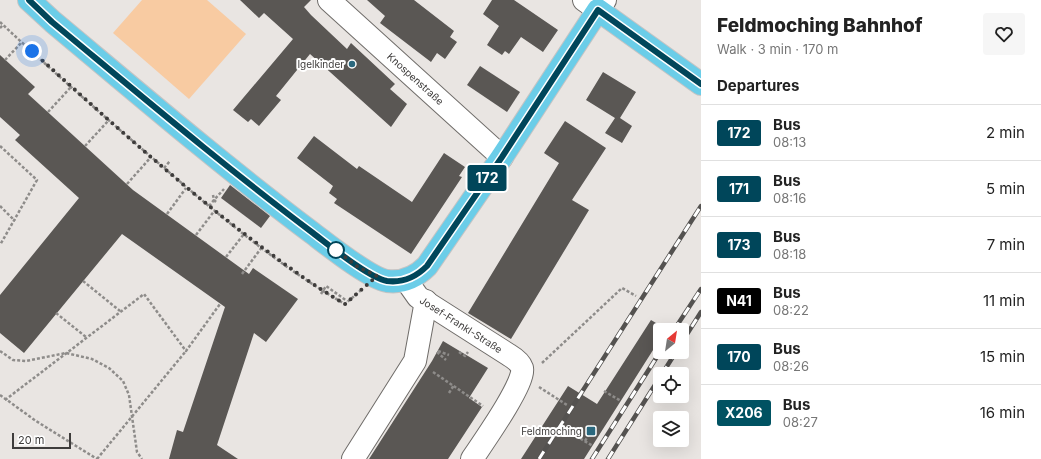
<!DOCTYPE html>
<meta charset="utf-8">
<style>
:root{--surface:#fff;--page:#f6f6f6;--text:#222;--muted:#767676;--line:#e0e0e0}
body{margin:0;font-family:Inter,sans-serif;background:var(--page);color:var(--text);height:100vh;display:flex;flex-direction:column;font-size:15px;white-space:nowrap}
*{box-sizing:border-box;margin:0}
p{font-size:13px;color:var(--muted)}
.icon{flex:none;width:22px;height:22px;fill:none;stroke:currentColor;stroke-width:2;stroke-linecap:round;stroke-linejoin:round}
.map{position:relative;flex:1;overflow:hidden}
.sheet{display:flex;flex-direction:column;background:var(--surface);width:340px}
.sheet>*{flex:none}
.badge{padding:0 8px;border-radius:3px;font-size:14px;line-height:26px}
.needle{width:26px;rotate:30deg}
.fabs{position:absolute;left:653px;top:323px;display:grid;gap:8px}
.fabs a{display:grid;place-items:center;width:36px;height:36px;border-radius:4px;background:var(--surface);box-shadow:0 4px 16px #0002;font-size:20px}
.scale{position:absolute;left:12px;bottom:10px;width:59px;box-sizing:border-box;padding-left:4px;border:2px solid #3e3c3b;border-top:0;font-size:11px;line-height:14px;white-space:nowrap;color:#3e3c3b;-webkit-text-stroke:3px #fff;paint-order:stroke}
.you{position:absolute;width:20px;height:20px;margin:-10px;border:3px solid #fff;border-radius:50%;background:#1a73e8;box-shadow:0 0 0 6px #1a73e833}
.map>.badge{position:absolute;translate:-50% -50%;box-shadow:0 0 0 2px #fff}
h2{padding:0 16px;font-size:15px;line-height:36px}
.round{display:grid;place-items:center;flex:none;width:42px;height:42px;border-radius:4px;background:var(--page)}
.summary{display:flex;align-items:center;justify-content:space-between;height:68px;padding:0 16px}
h1{font-size:19px;font-weight:800;line-height:30px}
ul{padding:0;list-style:none}
li{display:flex;align-items:center;gap:12px;height:56px;padding:0 16px;border-top:1px solid var(--line)}
li div{flex:1}
li b{display:block;font-size:15px}
li em{font-style:normal}
li .badge{min-width:44px;font-weight:700;text-align:center}
main{display:flex;flex:1;min-height:0}
.map>svg:first-child{display:block}
.grass{fill:#f8cba2}
.building{fill:#5a5754}
.lines{fill:none;stroke-linecap:round;stroke-linejoin:round}
.minor-casing{stroke:#6f6c69;stroke-width:24}
.major-casing{stroke:#c5c4c4;stroke-width:24}
.path{stroke:#8e8c8a;stroke-width:2.5;stroke-dasharray:3 2;stroke-linecap:butt}
.minor{stroke:#fff;stroke-width:22}
.major{stroke:#6bcde8;stroke-width:22}
.rail-casing{stroke:#545250;stroke-width:4.5}
.rail{stroke:#fff;stroke-width:3;stroke-dasharray:9;stroke-linecap:butt}
.line-casing{stroke:#fff;stroke-width:9}
.line{stroke:#00465a;stroke-width:6}
.walk{stroke:#3e3c3b;stroke-width:4;stroke-dasharray:0 7.2}
.poi-dot{fill:#2a687e;stroke:#fff;stroke-width:1.5}
.stop-dot{fill:#fff;stroke:#00465a;stroke-width:2}
.labels{text-anchor:middle;dominant-baseline:central;stroke-width:4;stroke-linejoin:round;paint-order:stroke}
.poi-label{font-size:10px;fill:#3e3c3b;stroke:#fff;text-anchor:end}
.street-label{font-size:10px;fill:#3e3c3b;stroke:#fff}
</style>
<main>
<div class="map">
<svg width="701" height="459" viewBox="0 0 701 459">
<rect width="100%" height="100%" fill="#e9e5e2"/>
<!-- grass -->
<path class="grass" d="M 142,0 L 207,0 L 246,34 L 189,99 L 113,33 Z"/>
<!-- building -->
<g class="building">
<path d="M 240,0 L 311,0 L 304,7 L 311,15 L 347,49 L 351,43 L 395,84 L 390,89 L 407,104 L 391,127 L 310,54 L 276,96 L 281,100 L 259,126 L 251,119 L 248,122 L 233,110 L 293,39 L 264,13 L 259,18 Z"/>
<path d="M 367,0 L 414,0 L 454,31 L 450,37 L 457,42 L 445,59 L 437,53 L 431,62 L 380,23 L 385,16 Z"/>
<path d="M 492,0 L 514,0 L 558,30 L 543,52 L 521,37 L 509,54 L 505,51 L 502,55 L 487,45 L 499,26 L 483,14 Z"/>
<path d="M 0,55 L 35,87 L 28,94 L 133,190 L 249,274 L 253,268 L 298,299 L 266,342 L 254,333 L 217,445 L 238,459 L 169,459 L 177,430 L 183,432 L 225,307 L 122,234 L 24,353 L 0,333 L 0,295 L 79,198 L 15,140 L 20,135 L 0,117 Z"/>
<path d="M 480,66 L 520,92 L 507,112 L 467,85 Z"/>
<path d="M 603,72 L 636,92 L 620,118 L 632,126 L 622,143 L 605,133 L 615,118 L 586,100 Z"/>
<path d="M 565,121 L 606,148 L 572,200 L 589,210 L 511,339 L 468,313 L 559,163 L 544,153 Z"/>
<path d="M 314,136 L 357,169 L 359,166 L 412,202 L 444,153 L 465,167 L 459,176 L 462,177 L 411,254 L 334,203 L 337,199 L 329,193 L 333,186 L 297,158 Z"/>
<path d="M 230,185 L 270,216 L 261,228 L 221,198 Z"/>
<path d="M 651,320 L 666,329 L 660,330 L 660,339 L 584,459 L 521,459 L 568,386 L 597,404 Z"/>
<path d="M 443,341 L 488,368 L 469,398 L 482,407 L 448,459 L 369,459 L 432,361 Z"/>
</g>
<g class="lines">
<defs>
<g id="minor">
<path id="s1" d="M 329,0 L 502,157"/>
<path d="M 584,0 L 598,10 L 605,0"/>
<path id="s2" d="M 406,280 L 418,297 L 509,355 C 514,358 520,362 522,368 C 526,382 482,444 472,459"/>
<path d="M 353,459 L 415,361 L 426,301"/>
</g>
<path id="major" d="M 29,0 L 53,22 C 138,93 222,165 311,232 C 327,244 369,278 387,281 C 403,283 416,277 427,266 L 502,157 L 598,10 L 701,84"/>
</defs>
<!-- minor casing -->
<use href="#minor" class="minor-casing"/>
<!-- major casing -->
<use href="#major" class="major-casing"/>
<!-- path -->
<g class="path">
<path d="M 0,22 C 53,72 108,120 163,167 C 220,216 280,267 345,304 L 360,291"/>
<path d="M 0,28 L 3,25"/>
<path d="M 5,60 L 22,42"/>
<path d="M 48,112 L 71,87"/>
<path d="M 0,146 L 37,180 L 0,245"/>
<path d="M 85,146 L 109,120"/>
<path d="M 164,168 L 170,161"/>
<path d="M 127,184 L 151,157"/>
<path d="M 216,202 L 214,200 L 224,189"/>
<path d="M 0,206 L 15,221"/>
<path d="M 209,206 L 214,200 L 213,195"/>
<path d="M 167,214 L 186,188"/>
<path d="M 196,235 L 215,210"/>
<path d="M 226,257 L 244,234"/>
<path d="M 242,274 L 262,247"/>
<path d="M 83,281 L 120,311"/>
<path d="M 321,294 L 326,286 L 347,301"/>
<path d="M 56,313 L 86,337"/>
<path d="M 0,351 L 13,360 L 26,361 L 66,353 L 92,359 L 109,368 L 123,381 L 129,395 L 137,452 L 142,459"/>
<path d="M 438,351 L 449,355"/>
<path d="M 437,352 L 446,360"/>
<path d="M 459,352 L 465,356 L 468,352"/>
<path d="M 542,363 L 622,288 L 636,296"/>
<path d="M 433,372 L 483,406"/>
<path d="M 539,387 L 567,405"/>
<path d="M 604,391 L 621,401"/>
<path d="M 449,393 L 454,385"/>
<path d="M 0,395 L 36,421 L 97,459"/>
<path d="M 5,400 L 144,294 L 186,351 L 220,304"/>
<path d="M 576,436 L 593,446"/>
<path d="M 585,441 L 588,436"/>
<path d="M 97,459 L 186,351"/>
</g>
<!-- minor -->
<use href="#minor" class="minor"/>
<!-- major -->
<use href="#major" class="major"/>
<defs>
<g id="rail">
<path d="M 674,330 L 701,289"/>
<path d="M 682,342 L 701,312"/>
<path d="M 662,374 L 676,352"/>
<path d="M 539,459 L 701,206"/>
<path d="M 592,459 L 660,352"/>
<path d="M 608,459 L 660,377"/>
</g>
</defs>
<!-- rail casing -->
<use href="#rail" class="rail-casing"/>
<!-- rail -->
<use href="#rail" class="rail"/>
</g>
<g class="lines">
<defs>
<path id="line" d="M 29,0 L 52,22 C 139,94 224,166 313,233 C 329,245 369,278 387,281 C 403,283 416,277 427,266 L 502,157 L 598,10 L 701,84"/>
</defs>
<!-- line casing -->
<use href="#line" class="line-casing"/>
<!-- line -->
<use href="#line" class="line"/>
<!-- walk -->
<path class="walk" d="M 32,51 C 95,108 158,165 224,218 C 263,248 302,279 345,304 L 377,276 L 358,267 L 336,250"/>
</g>
<!-- markers -->
<g class="poi-dot">
<circle cx="352" cy="64" r="4"/>
<rect x="586" y="426" width="10" height="10" rx="2"/>
</g>
<circle class="stop-dot" cx="336" cy="250" r="8"/>
<g class="labels">
<!-- poi labels -->
<g class="poi-label">
<text x="344" y="64">Igelkinder</text>
<text x="582" y="431">Feldmoching</text>
</g>
<!-- street labels -->
<g class="street-label">
<text stroke="none"><textPath href="#s1" startOffset="117">Knospenstraße</textPath></text>
<text stroke="none"><textPath href="#s2" startOffset="72">Josef-Frankl-Straße</textPath></text>
</g>
</g>
</svg>
<div class="fabs">
<a><svg class="needle" viewBox="-14 -14 28 28"><path d="M0-13l5 13h-10z" fill="#e53935"/><path d="M0 13l5-13h-10z" fill="#767676"/></svg></a>
<a><svg class="icon" aria-label="locate" viewBox="0 0 24 24"><circle cx="12" cy="12" r="6"/><path d="M12 2v4M12 18v4M2 12h4M18 12h4"/></svg></a>
<a><svg class="icon" aria-label="layers" viewBox="0 0 24 24"><path d="M12 4l9 5-9 5-9-5zM3 14l9 5 9-5"/></svg></a>
</div>
<div class="scale">20 m</div>
<div class="you" style="left:32px;top:51px"></div>
<b class="badge" style="left:487px;top:178px;background:#00465a;color:#fff">172</b>
</div>
<section class="sheet">
<div class="summary"><div><h1>Feldmoching Bahnhof</h1><p>Walk · 3 min · 170 m</p></div><a class="round"><svg class="icon" aria-label="heart" viewBox="0 0 24 24"><path d="M12 20l-8-8c-3-5 5-10 8-4 3-6 11-1 8 4z"/></svg></a></div>
<h2>Departures</h2>
<ul>
<li><span class="badge" style="background:#00465a;color:#fff">172</span><div><b>Bus</b><p>08:13</p></div><em>2 min</em></li>
<li><span class="badge" style="background:#00465a;color:#fff">171</span><div><b>Bus</b><p>08:16</p></div><em>5 min</em></li>
<li><span class="badge" style="background:#00465a;color:#fff">173</span><div><b>Bus</b><p>08:18</p></div><em>7 min</em></li>
<li><span class="badge" style="background:#000;color:#fff">N41</span><div><b>Bus</b><p>08:22</p></div><em>11 min</em></li>
<li><span class="badge" style="background:#00465a;color:#fff">170</span><div><b>Bus</b><p>08:26</p></div><em>15 min</em></li>
<li><span class="badge" style="background:#005262;color:#fff">X206</span><div><b>Bus</b><p>08:27</p></div><em>16 min</em></li>
</ul>
</section>
</main>
